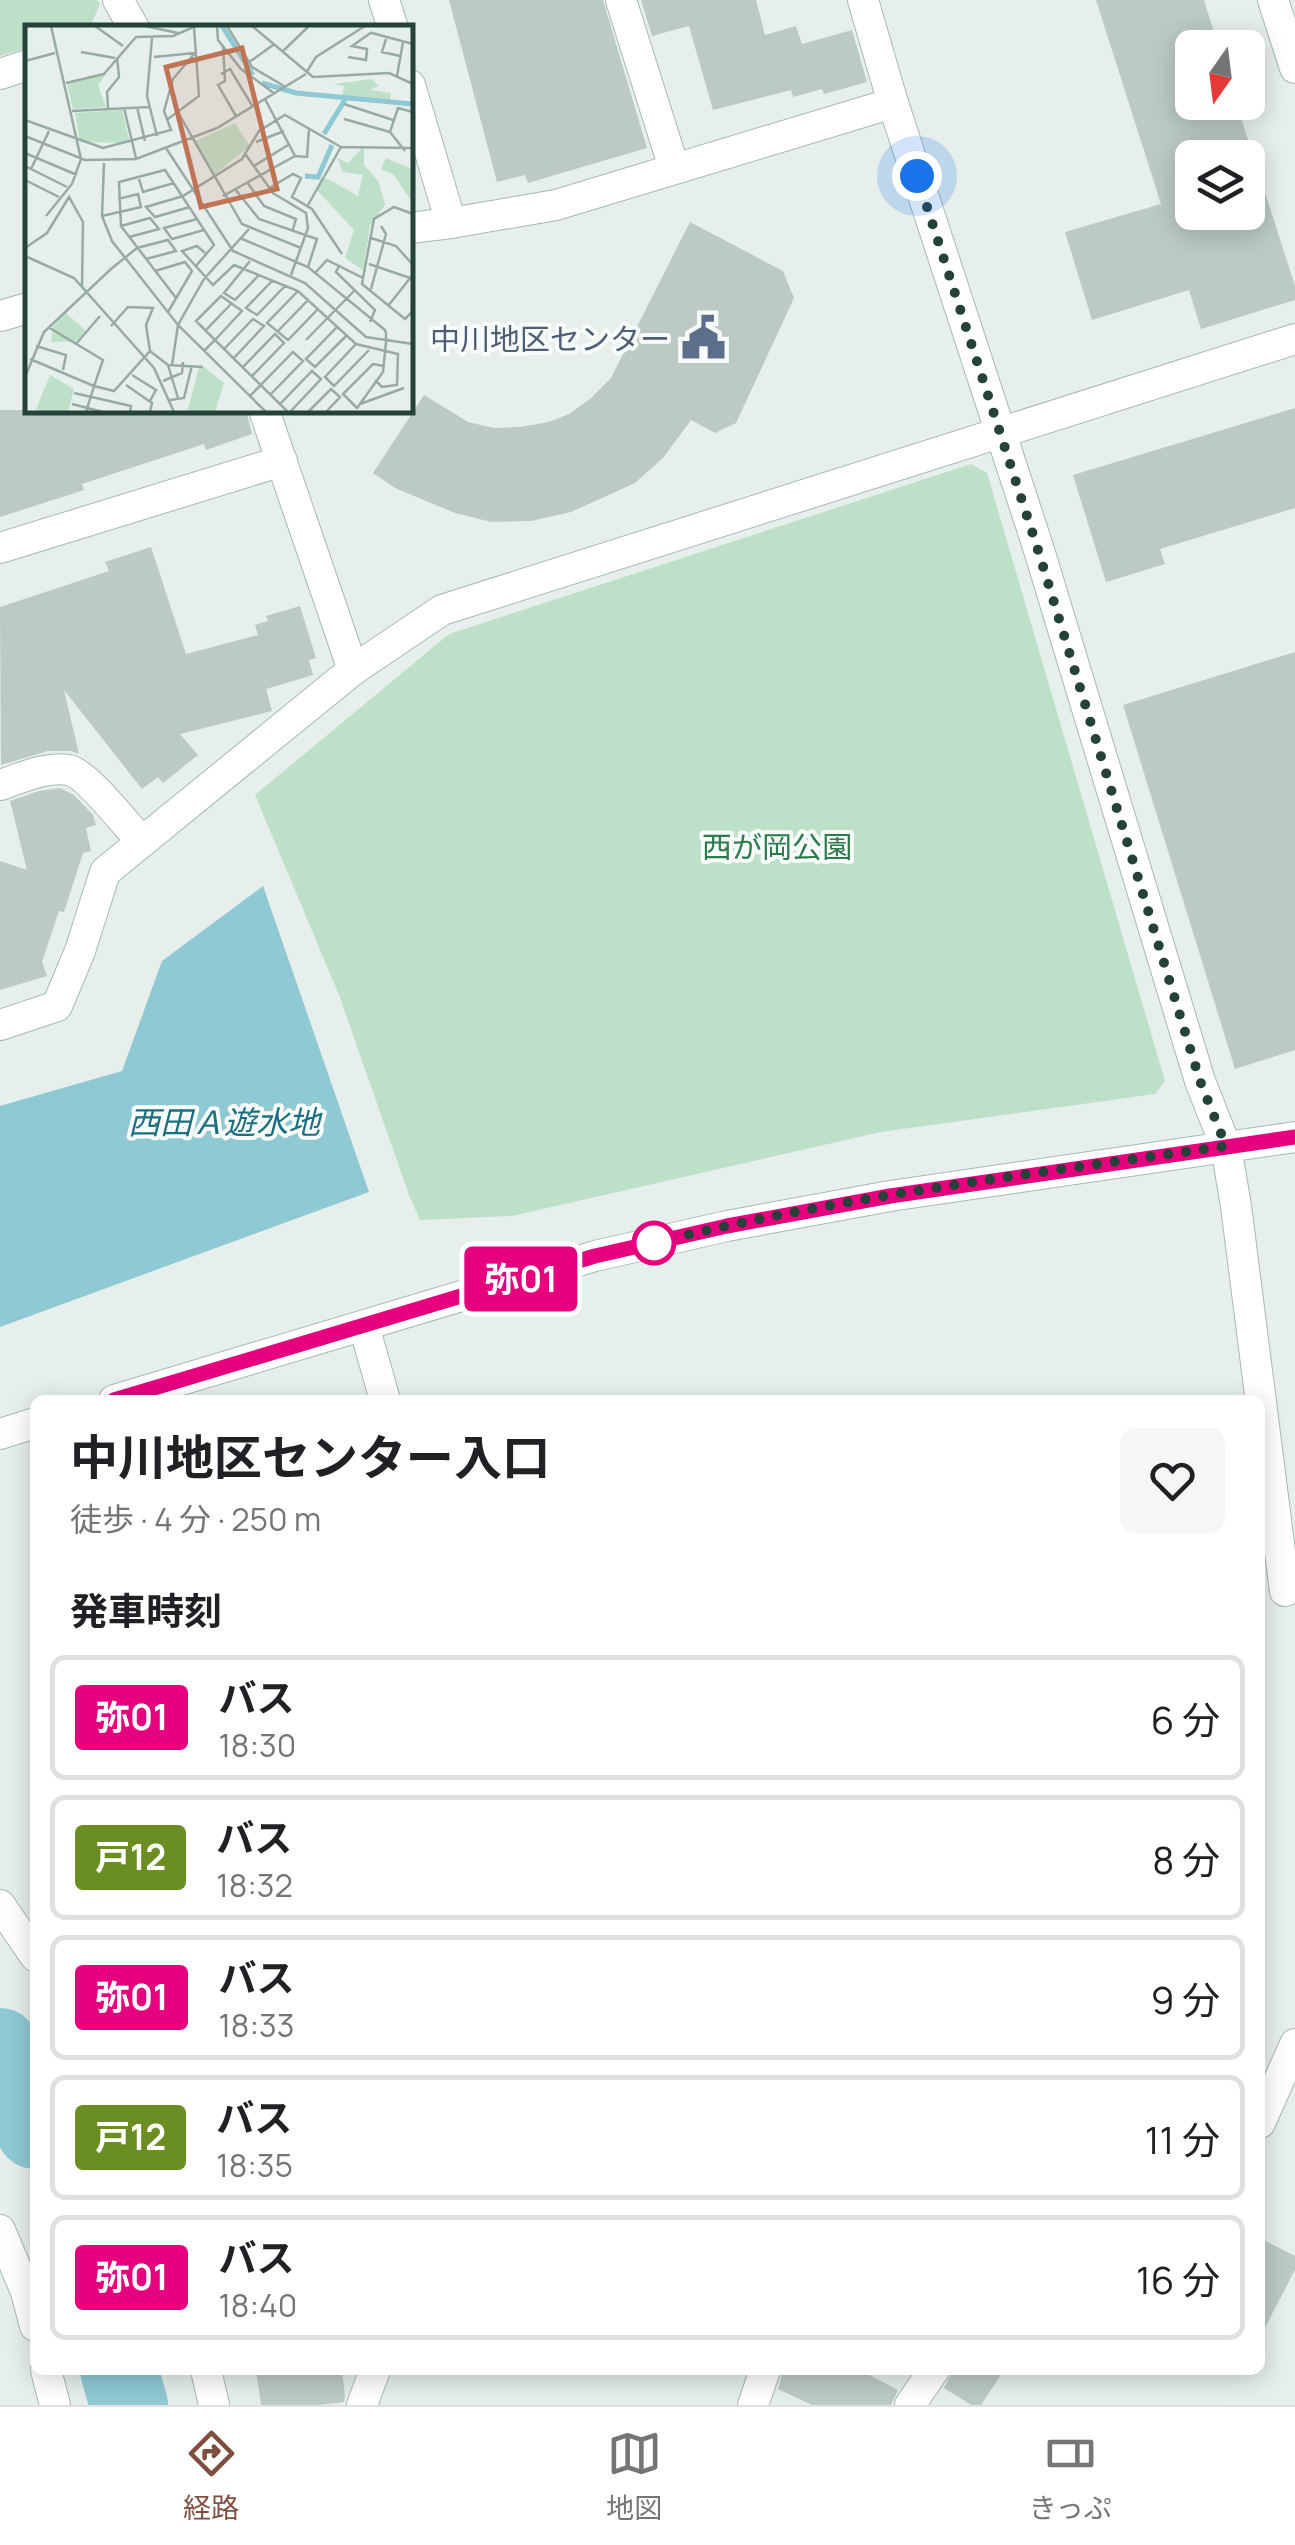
<!DOCTYPE html>
<html lang="ja">
<meta charset="utf-8">
<style>
:root{--surface:#fff;--page:#f6f6f6;--text:#202124;--muted:#757577;--line:#e0e0e0;--accent:#7f4e3f}
body{margin:0;font-family:Manrope,"Noto Sans JP",sans-serif;background:var(--page);color:var(--text);height:100vh;display:flex;flex-direction:column;font-size:38px;white-space:nowrap}
*{box-sizing:border-box;margin:0}
p{font-size:32px;color:var(--muted)}
.icon{flex:none;width:55px;height:55px;fill:none;stroke:currentColor;stroke-width:2;stroke-linecap:round;stroke-linejoin:round}
.map{position:relative;flex:1;overflow:hidden}
.sheet{position:absolute;left:30px;top:1395px;width:1235px;height:980px;display:flex;flex-direction:column;background:var(--surface);border-radius:15px;box-shadow:0 5px 25px #0003}
.sheet>*{flex:none}
.badge{padding:0 20px;border-radius:8px;font-size:35px;line-height:65px}
.needle{width:65px;rotate:194deg}
.buttons{position:absolute;left:1175px;top:30px;display:grid;gap:20px}
.buttons a{display:grid;place-items:center;width:90px;height:90px;border-radius:15px;background:var(--surface);box-shadow:0 5px 25px #0003;font-size:50px}
.you{position:absolute;width:50px;height:50px;margin:-25px;border:8px solid #fff;border-radius:50%;background:#1a73e8;box-shadow:0 0 0 15px #1a73e833}
.map>.badge{position:absolute;translate:-50% -50%;box-shadow:0 0 0 5px #fff}
h2{padding:0 40px;font-size:38px;line-height:90px}
.round{display:grid;place-items:center;flex:none;width:105px;height:105px;border-radius:15px;background:var(--page)}
.summary{display:flex;align-items:center;justify-content:space-between;height:170px;padding:0 40px}
h1{font-size:48px;font-weight:700;line-height:75px}
ul{padding:0;list-style:none}
li{display:flex;align-items:center;gap:30px;height:125px;margin:0 20px 15px;padding:0 20px;border:5px solid var(--line);border-radius:15px}
li div{flex:1}
li b{display:block;font-size:38px}
li em{font-style:normal}
li .badge{min-width:110px;font-weight:700;text-align:center}
.tabs{display:flex;justify-content:space-around;align-items:center;height:140px;border-top:2px solid var(--line);background:var(--surface);font-size:28px;color:var(--muted)}
.tabs a{display:grid;justify-items:center;gap:5px}
.tabs .active{color:var(--accent)}
.map>svg:first-child{display:block}
.green{fill:#bfe0c8}
.water{fill:#8ec9d4}
.lines{fill:none;stroke-linecap:round;stroke-linejoin:round}
.river{stroke:#8ec9d4;stroke-width:78}
.building{fill:#bbcac4;fill-rule:evenodd}
.street-casing{stroke:#a8b8b2;stroke-width:32}
.secondary-casing{stroke:#a4bbb3;stroke-width:32}
.street{stroke:#fff;stroke-width:30}
.secondary{stroke:#fff;stroke-width:30}
.line-casing{stroke:#fff;stroke-width:22}
.line{stroke:#e6007e;stroke-width:15}
.walk{stroke:#24423a;stroke-width:10;stroke-dasharray:0 18}
.stop-dot{fill:#fff;stroke:#e6007e;stroke-width:5}
.labels{text-anchor:middle;dominant-baseline:central;stroke-width:8;stroke-linejoin:round;paint-order:stroke}
.service-label{font-size:30px;fill:#4e5e75;stroke:#f7fbf9;text-anchor:end}
.park-label{font-size:30px;fill:#2d7a4b;stroke:#f7fbf9}
.water-label{font-size:32px;font-style:italic;fill:#1c6f80;stroke:#f7fbf9}
.inset-river{fill:none;stroke:#8ec9d4;stroke-width:5}
.inset-road{fill:none;stroke:#98aaa4;stroke-width:2.5}
.view{fill:#c07456;fill-opacity:0.15;stroke:#c07456;stroke-width:5}
.inset-edge{fill:none;stroke:#24423a;stroke-width:5}
</style>
<div class="map">
<svg width="1295" height="2405" viewBox="0 0 1295 2405">
<rect width="100%" height="100%" fill="#e6efeb"/>
<!-- green -->
<g class="green">
<path d="M 0,0 L 97,0 L 100,4 L 90,27 L 28,28 L 27,48 L 0,56 Z"/>
<path d="M 971,464 L 987,473 L 1165,1081 L 1155,1094 L 881,1132 L 512,1216 L 420,1220 L 409,1195 L 339,995 L 255,795 L 449,634 Z"/>
</g>
<!-- water -->
<path class="water" d="M 263,886 L 369,1192 L 0,1327 L 0,1106 L 122,1071 L 162,961 Z"/>
<g class="lines">
<!-- river -->
<g class="river">
<path d="M 0,2047 L 35,2130"/>
<path d="M 119,2370 L 129,2405"/>
</g>
</g>
<!-- building -->
<g class="building">
<path d="M 449,0 L 603,0 L 647,148 L 528,183 L 525,175 L 497,182 Z"/>
<path d="M 641,0 L 756,0 L 765,35 L 796,26 L 802,44 L 852,30 L 867,82 L 824,94 L 822,89 L 793,97 L 791,90 L 713,110 L 689,26 L 652,36 Z"/>
<path d="M 1096,0 L 1204,0 L 1219,48 L 1192,48 L 1192,102 L 1236,102 L 1295,286 L 1295,300 L 1201,329 L 1189,290 L 1092,320 L 1065,232 L 1161,204 ZM 1192,158 L 1248,158 L 1248,212 L 1192,212 Z"/>
<path d="M 690,222 L 783,271 L 794,298 L 736,423 L 715,433 L 691,420 L 663,458 L 635,483 L 571,512 L 531,521 L 491,522 L 455,513 L 395,488 L 373,473 L 424,395 L 468,422 L 494,428 L 520,427 L 549,422 L 569,414 L 590,399 L 611,378 Z"/>
<path d="M 1295,408 L 1295,508 L 1160,549 L 1165,564 L 1106,582 L 1073,475 Z"/>
<path d="M 0,410 L 246,410 L 252,434 L 206,450 L 204,444 L 82,484 L 84,490 L 0,517 Z"/>
<path d="M 151,547 L 186,654 L 258,635 L 255,625 L 268,621 L 266,616 L 300,606 L 316,658 L 309,660 L 313,675 L 266,689 L 272,711 L 180,734 L 198,755 L 163,783 L 158,777 L 142,789 L 64,690 L 79,754 L 71,751 L 48,751 L 1,765 L 0,607 L 109,571 L 105,562 Z"/>
<path d="M 1295,652 L 1295,1050 L 1235,1069 L 1123,705 Z"/>
<path d="M 60,788 L 74,795 L 93,815 L 96,825 L 86,828 L 91,851 L 83,853 L 64,912 L 59,911 L 42,962 L 47,976 L 0,990 L 0,861 L 27,870 L 10,801 L 39,791 Z"/>
<path d="M 1260,2238 L 1295,2256 L 1295,2270 L 1260,2337 Z"/>
<path d="M 256,2370 L 342,2370 L 345,2396 L 344,2402 L 319,2405 L 261,2405 Z"/>
<path d="M 783,2370 L 860,2370 L 898,2390 L 891,2405 L 812,2405 L 778,2389 Z"/>
<path d="M 953,2370 L 1004,2370 L 981,2405 L 971,2405 L 944,2388 Z"/>
</g>
<g class="lines">
<defs>
<g id="street">
<path d="M 118,0 L 134,28"/>
<path d="M 384,0 L 393,28"/>
<path d="M 621,0 L 674,168"/>
<path d="M 863,0 L 893,103 L 1039,550 L 1200,1081 L 1226,1147 L 1236,1206 L 1285,1591"/>
<path d="M 0,74 L 28,65"/>
<path d="M 410,85 L 451,223"/>
<path d="M 410,228 L 451,223 L 556,205 L 893,103"/>
<path d="M 0,316 L 28,308"/>
<path d="M 264,410 L 353,670 L 442,610 L 1295,339"/>
<path d="M 0,548 L 282,461"/>
<path d="M 0,785 C 21,778 46,766 69,770 C 87,774 127,826 142,842"/>
<path d="M 364,1326 L 385,1400"/>
<path d="M 0,1905 L 35,1956"/>
<path d="M 1260,2123 L 1295,2044"/>
<path d="M 0,2230 L 26,2292 L 35,2326"/>
<path d="M 46,2370 L 55,2405"/>
<path d="M 206,2370 L 214,2405"/>
<path d="M 362,2405 L 375,2370"/>
<path d="M 753,2405 L 765,2370"/>
<path d="M 910,2405 L 934,2370"/>
</g>
<g id="secondary">
<path d="M 1273,0 L 1295,68"/>
<path d="M 0,1025 L 57,1006 L 80,951 L 105,872 L 353,670"/>
<path d="M 114,1400 L 595,1256 L 727,1226 L 890,1196 L 1295,1137"/>
<path d="M 0,1434 L 35,1423"/>
</g>
</defs>
<!-- street casing -->
<use href="#street" class="street-casing"/>
<!-- secondary casing -->
<use href="#secondary" class="secondary-casing"/>
<!-- street -->
<use href="#street" class="street"/>
<!-- secondary -->
<use href="#secondary" class="secondary"/>
</g>
<g class="lines">
<defs>
<path id="line" d="M 114,1400 L 595,1256 L 727,1226 L 890,1196 L 1295,1137"/>
</defs>
<!-- line casing -->
<use href="#line" class="line-casing"/>
<!-- line -->
<use href="#line" class="line"/>
<!-- walk -->
<path class="walk" d="M 654,1243 C 841,1196 1035,1174 1226,1146 L 1200,1081 L 1038,550 L 917,176"/>
</g>
<!-- icons -->
<defs>
<symbol id="civic-bare" viewBox="-9 -9 18 18"><path d="M-.6-6.5H3V-4.5H.6V-3L4-1V1h2V6H-6V1h2V-1L-.6-3ZM-1.2 2.5V6h2.4V2.5Z" fill="#5c6f8a" stroke="#f7fbf9" stroke-width="2.5" paint-order="stroke"/></symbol>
</defs>
<g fill-rule="evenodd">
<use href="#civic-bare" x="672" y="306" width="63" height="63"/>
</g>
<!-- markers -->
<circle class="stop-dot" cx="654" cy="1243" r="20"/>
<g class="labels">
<!-- service labels -->
<g class="service-label">
<text x="670" y="338">中川地区センター</text>
</g>
<!-- park labels -->
<g class="park-label">
<text x="777" y="846">西が岡公園</text>
</g>
<!-- water labels -->
<g class="water-label">
<text x="224" y="1122">西田Ａ遊水地</text>
</g>
</g>
<!-- overview -->
<g transform="translate(25 25)">
<rect width="388" height="388" fill="#e6efeb"/>
<path d="M 81,49 L 73,60 L 81,82 L 48,84 L 42,59 ZM 347,54 L 354,61 L 345,65 L 366,68 L 365,75 L 317,71 L 319,61 L 308,59 ZM 97,85 L 105,118 L 55,117 L 50,88 ZM 210,98 L 225,121 L 188,151 L 168,117 ZM 339,121 L 339,140 L 354,157 L 360,180 L 345,201 L 338,245 L 320,233 L 329,205 L 292,165 L 296,153 L 303,154 L 333,171 L 338,150 L 318,147 L 312,133 L 323,138 ZM 361,133 L 387,144 L 387,177 L 369,150 L 356,144 ZM 41,288 L 61,306 L 51,316 L 26,317 L 28,301 ZM 175,339 L 199,358 L 190,387 L 162,387 ZM 25,350 L 49,364 L 43,387 L 10,387 Z" fill="#bfe0c8"/>
<path class="inset-river" d="M 197,1 L 228,50M 237,58 L 271,68 L 388,79M 299,109 L 321,73M 280,151 L 293,152 L 307,120"/>
<path class="inset-road" d="M 70,1 L 98,21M 120,1 L 153,8M 192,1 L 193,15 L 216,44 L 250,69M 202,1 L 227,42 L 259,61M 227,1 L 288,52 L 364,48 L 388,59M 347,8 L 388,19M 127,13 L 122,71 L 132,111M 361,14 L 357,27 L 375,31M 198,20 L 200,56 L 193,60 L 211,91M 56,27 L 90,33M 257,27 L 284,1M 129,32 L 170,28M 323,32 L 341,35 L 342,24 L 327,21 L 347,7M 0,36 L 30,28M 223,38 L 248,20M 281,48 L 291,32 L 340,1M 196,49 L 205,44 L 228,82M 372,51 L 378,17M 41,58 L 79,49 L 111,12 L 148,11 L 171,1M 240,74 L 270,131 L 282,132 L 284,104M 319,79 L 368,95M 112,82 L 120,116M 83,83 L 82,67 L 94,52 L 92,32M 99,83 L 111,133M 47,86 L 124,82M 154,89 L 217,199 L 276,223M 143,94 L 174,71 L 169,2M 319,94 L 365,107M 0,95 L 78,123 L 146,105 L 139,86 L 148,54 L 170,28M 0,111 L 60,135 L 111,134 L 192,103 L 281,49M 231,117 L 259,106M 141,123 L 208,226 L 280,258 L 341,312 L 388,319M 380,126 L 365,107 L 373,83 L 388,87M 0,128 L 52,150M 221,130 L 248,168 L 281,188 L 283,203 L 266,250M 79,138 L 77,191 L 87,216 L 153,300 L 241,387M 0,141 L 42,162M 229,141 L 263,120M 6,144 L 24,106M 114,154 L 118,167 L 149,158M 0,155 L 34,172M 222,157 L 239,181 L 271,194 L 267,207M 210,164 L 234,194 L 292,214 L 283,242M 243,164 L 268,149 L 276,153 L 267,172 L 287,184 L 317,229M 198,171 L 270,131M 283,180 L 316,122 L 388,123M 165,182 L 130,192 L 121,182 L 158,171 L 217,134 L 234,106 L 260,90 L 316,122M 21,191 L 47,159 L 56,134 L 26,1M 77,191 L 116,182 L 113,169 L 93,174M 172,194 L 139,203 L 147,214 L 179,205M 96,201 L 125,193 L 134,204 L 104,212M 215,213 L 283,242 L 360,305 L 361,308 L 361,317 L 358,347 L 332,383 L 318,369 L 348,339 L 359,341M 346,213 L 371,221 L 388,240M 0,223 L 22,208 L 44,172 L 58,197 L 57,263M 180,228 L 172,221 L 157,226 L 188,260 L 209,240 L 273,266 L 331,319 L 373,329 L 372,360 L 357,362 L 350,355M 0,231 L 49,253 L 129,343 L 149,387M 225,236 L 199,268 L 210,275 L 234,250M 344,239 L 388,254M 314,241 L 311,247 L 350,285 L 345,297M 130,246 L 160,237 L 167,246 L 143,287M 291,247 L 302,235 L 338,253 L 337,259 L 380,294 L 388,286M 338,253 L 349,194 L 369,182 L 388,189M 247,256 L 221,283 L 232,290 L 261,260M 346,264 L 361,209 L 356,201M 273,266 L 242,298 L 263,315 L 293,284M 151,273 L 96,201 L 94,157 L 140,145 L 189,220 L 170,242M 363,281 L 386,252M 23,302 L 78,335 L 69,361 L 89,366 L 125,326 L 121,300 L 128,283 L 103,282 L 86,301M 312,302 L 281,334 L 290,342 L 321,311M 181,305 L 206,279M 253,306 L 284,274M 281,315 L 330,265M 51,319 L 75,291M 331,319 L 300,352 L 309,361 L 344,325M 11,321 L 41,330 L 38,345M 199,324 L 228,294 L 239,301 L 209,333M 125,326 L 143,340 L 178,342M 179,326 L 190,315 L 217,286 L 196,271 L 171,296 L 190,315 L 263,387M 5,334 L 69,361 L 61,387M 143,340 L 153,373M 147,340 L 153,300 L 179,254 L 224,204M 218,342 L 250,309 L 259,318 L 227,351M 107,350 L 131,365 L 125,376M 0,352 L 19,307 L 86,244 L 112,223 L 143,215 L 151,226 L 121,234M 138,356 L 157,348 L 158,337M 101,360 L 127,378 L 125,387M 49,368 L 106,381 L 105,387M 225,371 L 268,327 L 278,336 L 246,369M 145,375 L 159,373 L 167,340M 47,379 L 78,387M 255,379 L 287,346 L 296,354 L 265,387M 335,379 L 379,363M 283,387 L 306,364 L 315,372 L 301,387"/>
<path class="view" d="M 217,23 L 252,164 L 176,182 L 141,42 Z"/>
<rect width="388" height="388" class="inset-edge"/>
</g>
</svg>
<div class="buttons">
<a><svg class="needle" viewBox="-14 -14 28 28"><path d="M0-13l5 13h-10z" fill="#e53935"/><path d="M0 13l5-13h-10z" fill="#757577"/></svg></a>
<a><svg class="icon" aria-label="layers" viewBox="0 0 24 24"><path d="M12 4l9 5-9 5-9-5zM3 14l9 5 9-5"/></svg></a>
</div>
<div class="you" style="left:917px;top:176px"></div>
<b class="badge" style="left:521px;top:1279px;background:#e6007e;color:#fff">弥01</b>
<section class="sheet">
<div class="summary"><div><h1>中川地区センター入口</h1><p>徒歩 · 4 分 · 250 m</p></div><a class="round"><svg class="icon" aria-label="heart" viewBox="0 0 24 24"><path d="M12 20l-8-8c-3-5 5-10 8-4 3-6 11-1 8 4z"/></svg></a></div>
<h2>発車時刻</h2>
<ul>
<li><span class="badge" style="background:#e6007e;color:#fff">弥01</span><div><b>バス</b><p>18:30</p></div><em>6 分</em></li>
<li><span class="badge" style="background:#6b8e23;color:#fff">戸12</span><div><b>バス</b><p>18:32</p></div><em>8 分</em></li>
<li><span class="badge" style="background:#e6007e;color:#fff">弥01</span><div><b>バス</b><p>18:33</p></div><em>9 分</em></li>
<li><span class="badge" style="background:#6b8e23;color:#fff">戸12</span><div><b>バス</b><p>18:35</p></div><em>11 分</em></li>
<li><span class="badge" style="background:#e6007e;color:#fff">弥01</span><div><b>バス</b><p>18:40</p></div><em>16 分</em></li>
</ul>
</section>
</div>
<nav class="tabs">
<a class="active"><svg class="icon" aria-label="directions" viewBox="0 0 24 24"><path d="M12 3l9 9-9 9-9-9zM9 14v-3h6M13 9l2 2-2 2"/></svg>経路</a>
<a><svg class="icon" aria-label="map" viewBox="0 0 24 24"><path d="M3 6l6-2 6 2 6-2v14l-6 2-6-2-6 2zM9 4v14M15 6v14"/></svg>地図</a>
<a><svg class="icon" aria-label="tickets" viewBox="0 0 24 24"><path d="M3 7h18v10H3zM15 7v10"/></svg>きっぷ</a>
</nav>
